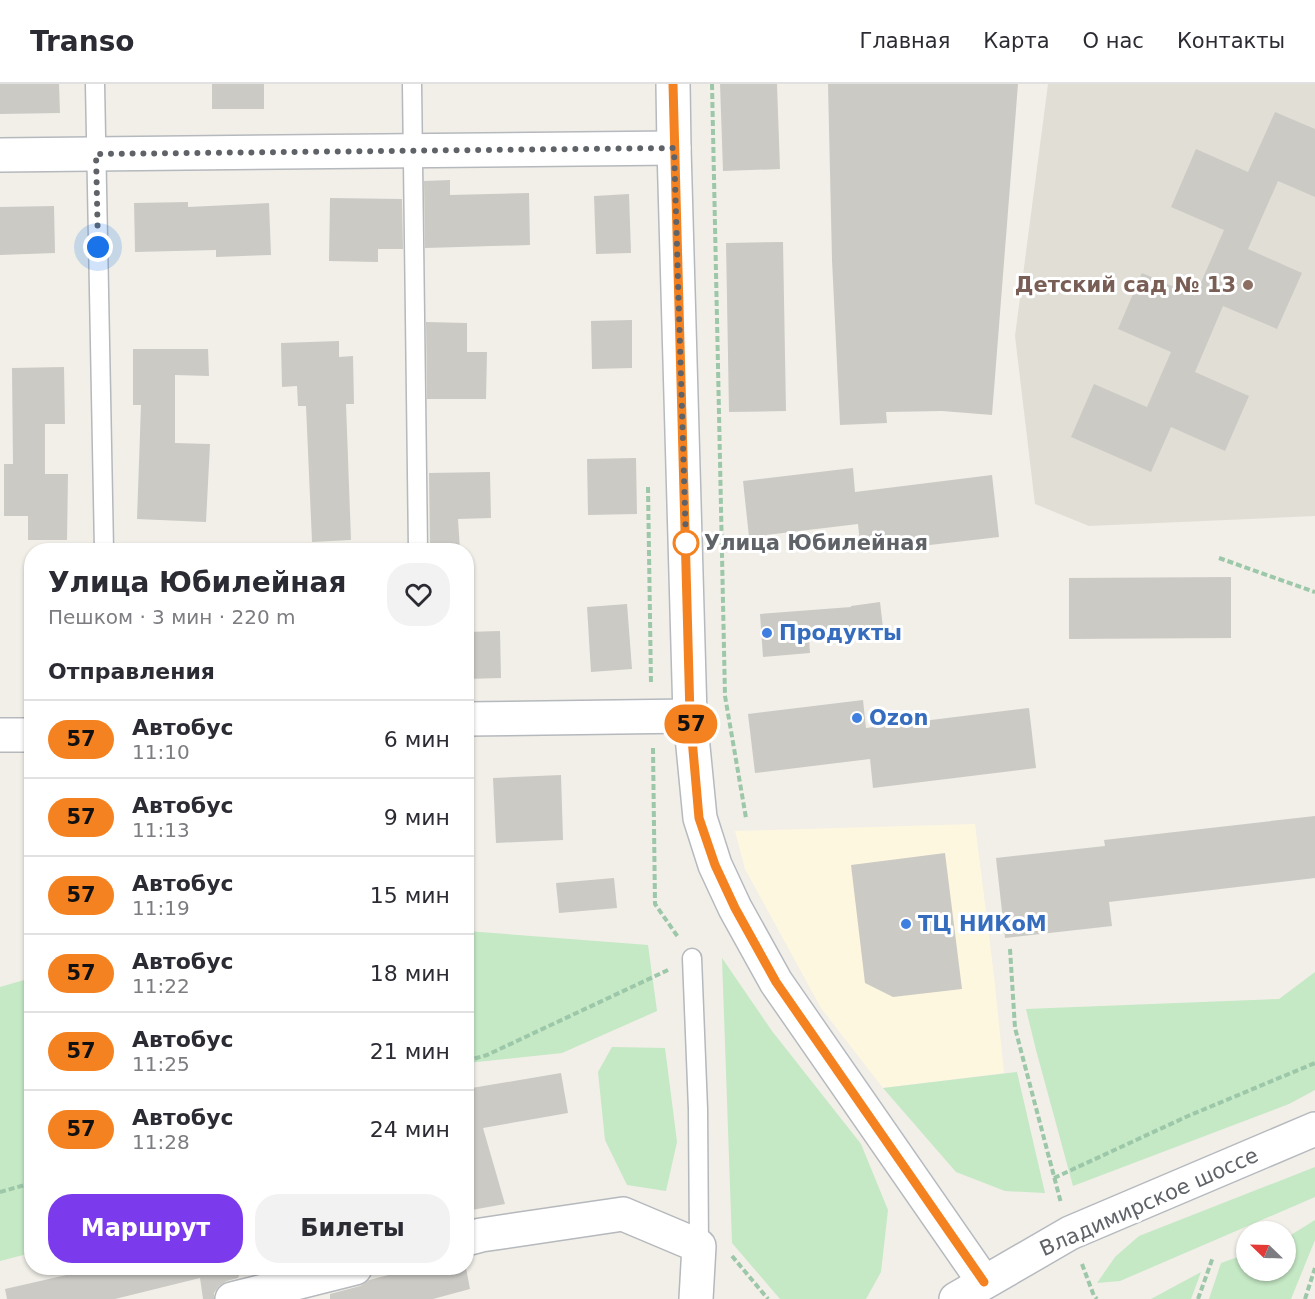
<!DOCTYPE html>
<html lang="ru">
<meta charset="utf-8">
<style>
:root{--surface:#fff;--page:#f2f2f3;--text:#2b2b33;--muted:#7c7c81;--line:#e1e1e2;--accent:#7c3aed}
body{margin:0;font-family:"DejaVu Sans",sans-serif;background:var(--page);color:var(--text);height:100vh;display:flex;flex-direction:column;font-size:22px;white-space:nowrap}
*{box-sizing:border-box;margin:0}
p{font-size:20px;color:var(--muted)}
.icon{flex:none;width:33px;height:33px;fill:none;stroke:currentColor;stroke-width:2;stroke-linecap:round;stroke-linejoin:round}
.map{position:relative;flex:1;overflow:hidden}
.details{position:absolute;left:24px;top:459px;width:450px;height:732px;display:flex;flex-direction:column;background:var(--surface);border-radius:24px;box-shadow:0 2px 4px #0004}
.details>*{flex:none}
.badge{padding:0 12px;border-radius:20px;font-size:21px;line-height:39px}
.needle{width:39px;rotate:293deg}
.controls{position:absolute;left:1236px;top:1137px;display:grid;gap:12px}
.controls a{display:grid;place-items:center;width:60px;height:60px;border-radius:50%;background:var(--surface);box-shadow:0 2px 4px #0004;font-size:30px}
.you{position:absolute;width:30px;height:30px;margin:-15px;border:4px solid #fff;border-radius:50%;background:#1a73e8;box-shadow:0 0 0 9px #1a73e833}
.map>.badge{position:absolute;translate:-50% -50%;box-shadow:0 0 0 3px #fff}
h2{padding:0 24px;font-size:22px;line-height:54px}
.round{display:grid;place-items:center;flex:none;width:63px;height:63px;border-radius:24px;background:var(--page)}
.headline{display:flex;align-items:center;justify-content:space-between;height:102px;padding:0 24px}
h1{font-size:28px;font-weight:700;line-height:45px}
.primary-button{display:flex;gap:12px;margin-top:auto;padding:12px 24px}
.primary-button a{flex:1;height:69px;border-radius:24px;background:var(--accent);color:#fff;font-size:24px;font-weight:700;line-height:69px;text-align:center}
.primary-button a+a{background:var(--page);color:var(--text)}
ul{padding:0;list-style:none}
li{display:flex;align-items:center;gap:18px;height:78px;padding:0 24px;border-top:2px solid var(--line)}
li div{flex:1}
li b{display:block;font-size:22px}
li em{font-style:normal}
li .badge{min-width:66px;font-weight:700;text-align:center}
header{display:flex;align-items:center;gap:36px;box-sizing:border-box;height:84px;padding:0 30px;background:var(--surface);border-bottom:2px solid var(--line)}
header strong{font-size:28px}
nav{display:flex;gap:33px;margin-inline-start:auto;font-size:21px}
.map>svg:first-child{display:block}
.commercial{fill:#fef7e0}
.education{fill:#e1ded6}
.green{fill:#c5e8c5}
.building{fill:#cccac5}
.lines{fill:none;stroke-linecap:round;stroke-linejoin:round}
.service-casing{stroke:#b5b8bc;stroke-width:21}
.minor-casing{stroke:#b5b8bc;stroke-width:36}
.secondary-casing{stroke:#b6babf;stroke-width:36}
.path{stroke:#9cc7a9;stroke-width:4;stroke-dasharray:6 3;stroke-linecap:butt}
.service{stroke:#fff;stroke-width:18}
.minor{stroke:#fff;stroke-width:33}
.secondary{stroke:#fff;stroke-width:33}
.line-casing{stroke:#fff;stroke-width:14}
.line{stroke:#f58220;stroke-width:9}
.walk{stroke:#5f6368;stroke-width:6;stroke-dasharray:0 10.8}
.education-dot{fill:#8d6e63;stroke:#fff;stroke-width:2}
.stop-dot{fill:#fff;stroke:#f58220;stroke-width:3}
.shop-dot{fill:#3f7fe0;stroke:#fff;stroke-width:2}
.labels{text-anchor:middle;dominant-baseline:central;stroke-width:6;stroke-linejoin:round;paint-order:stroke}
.education-label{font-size:21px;font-weight:bold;fill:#785e54;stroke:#fff;text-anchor:end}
.stop-label{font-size:21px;font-weight:bold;fill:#5f6368;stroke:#fff;text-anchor:start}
.shop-label{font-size:21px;font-weight:bold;fill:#366cbe;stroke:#fff;text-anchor:start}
.street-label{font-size:21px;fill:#5f6368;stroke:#fff}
</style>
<header>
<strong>Transo</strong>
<nav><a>Главная</a><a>Карта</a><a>О нас</a><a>Контакты</a></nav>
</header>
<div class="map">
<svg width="1315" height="1215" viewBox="0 0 1315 1215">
<rect width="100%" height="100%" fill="#f1efe8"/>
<!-- commercial -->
<path class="commercial" d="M 975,740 L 994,892 L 1004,989 L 883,1004 L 821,924 L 745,785 L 735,747 Z"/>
<!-- education -->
<path class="education" d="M 1048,0 L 1315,0 L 1315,432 L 1089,442 L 1035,420 L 1015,252 Z"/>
<!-- green -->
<g class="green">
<path d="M 467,847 L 648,861 L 657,927 L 562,969 L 467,979 Z"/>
<path d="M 722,874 L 772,947 L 861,1060 L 888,1126 L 881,1188 L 866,1215 L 780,1215 L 732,1159 Z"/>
<path d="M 1315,888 L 1315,1006 L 1289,1020 L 1073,1102 L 1036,966 L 1026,925 L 1279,915 Z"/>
<path d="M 31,894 L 31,1169 L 0,1177 L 0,903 Z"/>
<path d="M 612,963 L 665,964 L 677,1058 L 666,1107 L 627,1101 L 605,1056 L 598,988 Z"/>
<path d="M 1017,988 L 1045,1109 L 1005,1107 L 956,1088 L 883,1004 Z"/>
<path d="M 1315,1083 L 1315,1113 L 1120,1197 L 1097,1199 L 1115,1173 L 1139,1152 Z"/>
<path d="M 1315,1136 L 1315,1156 L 1291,1215 L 1209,1215 L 1221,1179 L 1246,1170 L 1246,1186 L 1286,1186 L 1286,1154 Z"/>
<path d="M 1201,1188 L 1191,1215 L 1151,1215 Z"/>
</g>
<!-- building -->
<g class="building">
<path d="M 0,0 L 59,0 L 60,29 L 0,30 Z"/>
<rect x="212" y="0" width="52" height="25"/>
<path d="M 720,0 L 777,0 L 780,85 L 723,87 Z"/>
<path d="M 828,0 L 1018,0 L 992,331 L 942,327 L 886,328 L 887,339 L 840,341 L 832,176 Z"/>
<path d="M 1275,28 L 1315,45 L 1315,113 L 1278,97 L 1248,165 L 1302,189 L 1277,245 L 1223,222 L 1195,288 L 1249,312 L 1225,367 L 1171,343 L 1151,388 L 1071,353 L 1094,300 L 1147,323 L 1171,268 L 1118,245 L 1142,189 L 1195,212 L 1224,146 L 1171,123 L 1196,65 L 1248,88 Z"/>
<path d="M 450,96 L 450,111 L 529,109 L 530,161 L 425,164 L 424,97 Z"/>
<path d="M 629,110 L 631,169 L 596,170 L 594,112 Z"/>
<path d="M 330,114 L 402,115 L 403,165 L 378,165 L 378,178 L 329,177 Z"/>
<path d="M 188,118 L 188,123 L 269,119 L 271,171 L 216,173 L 216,166 L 135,168 L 134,119 Z"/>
<path d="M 54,122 L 55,169 L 0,171 L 0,123 Z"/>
<path d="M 783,158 L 786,327 L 729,328 L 726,159 Z"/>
<path d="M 632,236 L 632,284 L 592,285 L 591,237 Z"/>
<path d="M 426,238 L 467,239 L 467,268 L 487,268 L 486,315 L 427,315 Z"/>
<path d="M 339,257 L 339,273 L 353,272 L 354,320 L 346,320 L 351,456 L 312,458 L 306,322 L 298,322 L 297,302 L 282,303 L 281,259 Z"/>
<path d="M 133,265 L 208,265 L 209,292 L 175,291 L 175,359 L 210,360 L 206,438 L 137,435 L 141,321 L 133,321 Z"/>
<path d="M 64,283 L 65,340 L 45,340 L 45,390 L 68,390 L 67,456 L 28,456 L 28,432 L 4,432 L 4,380 L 13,380 L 12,284 Z"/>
<path d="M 636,374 L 637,430 L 588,431 L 587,375 Z"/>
<path d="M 853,384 L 855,408 L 992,391 L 999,453 L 861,469 L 858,440 L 749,453 L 743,397 Z"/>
<path d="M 490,388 L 491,434 L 458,435 L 460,466 L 430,466 L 429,389 Z"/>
<path d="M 1231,493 L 1231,554 L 1069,555 L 1069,494 Z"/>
<path d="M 880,518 L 883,544 L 809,553 L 810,569 L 763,573 L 760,530 L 851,523 L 851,522 Z"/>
<path d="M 627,520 L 632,585 L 591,588 L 587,523 Z"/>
<path d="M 500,547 L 501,594 L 466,595 L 466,548 Z"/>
<path d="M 863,616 L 866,644 L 1029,624 L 1036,684 L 873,704 L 870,675 L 755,689 L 748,630 Z"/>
<path d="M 561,691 L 563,756 L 496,759 L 493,694 Z"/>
<path d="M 1315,732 L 1315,794 L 1109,818 L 1112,842 L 1005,854 L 996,774 L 1105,762 L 1104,756 Z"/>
<path d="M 945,769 L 962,905 L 893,913 L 865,899 L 851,781 Z"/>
<path d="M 614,794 L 617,824 L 559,829 L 556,799 Z"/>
<path d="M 561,989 L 568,1029 L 483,1044 L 505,1120 L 466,1127 L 466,1005 Z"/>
<path d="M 97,1184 L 242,1184 L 238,1194 L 227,1197 L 219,1202 L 214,1209 L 214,1215 L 203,1215 L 200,1194 L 115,1215 L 7,1215 L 5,1205 Z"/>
<path d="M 416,1184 L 466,1184 L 470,1205 L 433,1215 L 330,1215 L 330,1210 L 360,1202 L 369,1196 Z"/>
</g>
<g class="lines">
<defs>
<g id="service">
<path d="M 95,0 L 104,466"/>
<path d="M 412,0 L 418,466"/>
<path d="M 692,874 L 698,1025 L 699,1162"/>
</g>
<g id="minor">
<path d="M 0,71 L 674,64"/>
<path d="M 466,635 L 690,632"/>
<path d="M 0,651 L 32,651"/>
<path d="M 466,1155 L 481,1151 L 623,1130 L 699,1162 L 696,1215"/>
<path d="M 232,1215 L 355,1184"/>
</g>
<g id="secondary">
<path d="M 673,0 L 674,64 L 690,632 L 700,734 L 715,781 L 735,824 L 776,898 L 984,1198"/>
<path d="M 956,1215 L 1070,1149 L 1315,1045"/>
</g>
</defs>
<!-- service casing -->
<use href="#service" class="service-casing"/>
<!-- minor casing -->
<use href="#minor" class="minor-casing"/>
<!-- secondary casing -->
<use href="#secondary" class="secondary-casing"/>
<!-- path -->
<g class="path">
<path d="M 712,0 L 725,612 L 746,734"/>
<path d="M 648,403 L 651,599"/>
<path d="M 1219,474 L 1315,508"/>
<path d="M 653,664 L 655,820 L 678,853"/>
<path d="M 1010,865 L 1015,944 L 1061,1119"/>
<path d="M 466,977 L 487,971 L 668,886"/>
<path d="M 1054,1094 L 1188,1032 L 1315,979"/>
<path d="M 0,1108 L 32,1099"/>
<path d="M 732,1172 L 768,1215"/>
<path d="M 1082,1180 L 1094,1212 L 1097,1215"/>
<path d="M 1198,1215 L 1213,1173"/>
<path d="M 1305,1215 L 1315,1184"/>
</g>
<!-- service -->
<use href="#service" class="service"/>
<!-- minor -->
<use href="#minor" class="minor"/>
<!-- secondary -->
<use href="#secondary" class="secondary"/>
</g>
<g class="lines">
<defs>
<path id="line" d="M 673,0 L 690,632 L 699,734 L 715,781 L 735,824 L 776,898 L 984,1198"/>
</defs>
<!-- line casing -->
<use href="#line" class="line-casing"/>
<!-- line -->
<use href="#line" class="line"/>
<!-- walk -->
<path class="walk" d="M 98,163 L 96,70 L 674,64 L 686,459"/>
</g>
<!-- markers -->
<circle class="education-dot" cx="1248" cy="201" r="6"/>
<circle class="stop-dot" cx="686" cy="459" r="12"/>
<g class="shop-dot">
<circle cx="767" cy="549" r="6"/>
<circle cx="857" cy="634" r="6"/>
<circle cx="906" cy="840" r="6"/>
</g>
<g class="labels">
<!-- education labels -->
<g class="education-label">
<text x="1236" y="201">Детский сад № 13</text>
</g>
<!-- stop labels -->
<g class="stop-label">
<text x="704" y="459">Улица Юбилейная</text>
</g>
<!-- shop labels -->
<g class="shop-label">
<text x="779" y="549">Продукты</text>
<text x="869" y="634">Ozon</text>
<text x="918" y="840">ТЦ НИКоМ</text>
</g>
<!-- street labels -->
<g class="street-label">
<text transform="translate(1149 1118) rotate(-24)">Владимирское шоссе</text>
</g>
</g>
</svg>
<div class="controls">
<a><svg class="needle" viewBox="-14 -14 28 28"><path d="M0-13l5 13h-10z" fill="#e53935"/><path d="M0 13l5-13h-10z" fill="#7c7c81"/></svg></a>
</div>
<div class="you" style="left:98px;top:163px"></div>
<b class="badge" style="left:691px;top:640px;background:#f58220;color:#111">57</b>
<section class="details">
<div class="headline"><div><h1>Улица Юбилейная</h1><p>Пешком · 3 мин · 220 m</p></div><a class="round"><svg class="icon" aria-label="heart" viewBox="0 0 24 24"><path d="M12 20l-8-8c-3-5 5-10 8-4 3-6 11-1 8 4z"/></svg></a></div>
<h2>Отправления</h2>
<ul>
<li><span class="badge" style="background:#f58220;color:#111">57</span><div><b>Автобус</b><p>11:10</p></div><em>6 мин</em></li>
<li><span class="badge" style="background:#f58220;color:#111">57</span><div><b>Автобус</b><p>11:13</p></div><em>9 мин</em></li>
<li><span class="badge" style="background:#f58220;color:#111">57</span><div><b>Автобус</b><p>11:19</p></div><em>15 мин</em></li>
<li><span class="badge" style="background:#f58220;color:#111">57</span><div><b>Автобус</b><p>11:22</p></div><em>18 мин</em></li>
<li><span class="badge" style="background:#f58220;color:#111">57</span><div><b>Автобус</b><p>11:25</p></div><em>21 мин</em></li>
<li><span class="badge" style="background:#f58220;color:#111">57</span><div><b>Автобус</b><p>11:28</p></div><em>24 мин</em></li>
</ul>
<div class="primary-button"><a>Маршрут</a><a>Билеты</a></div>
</section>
</div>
